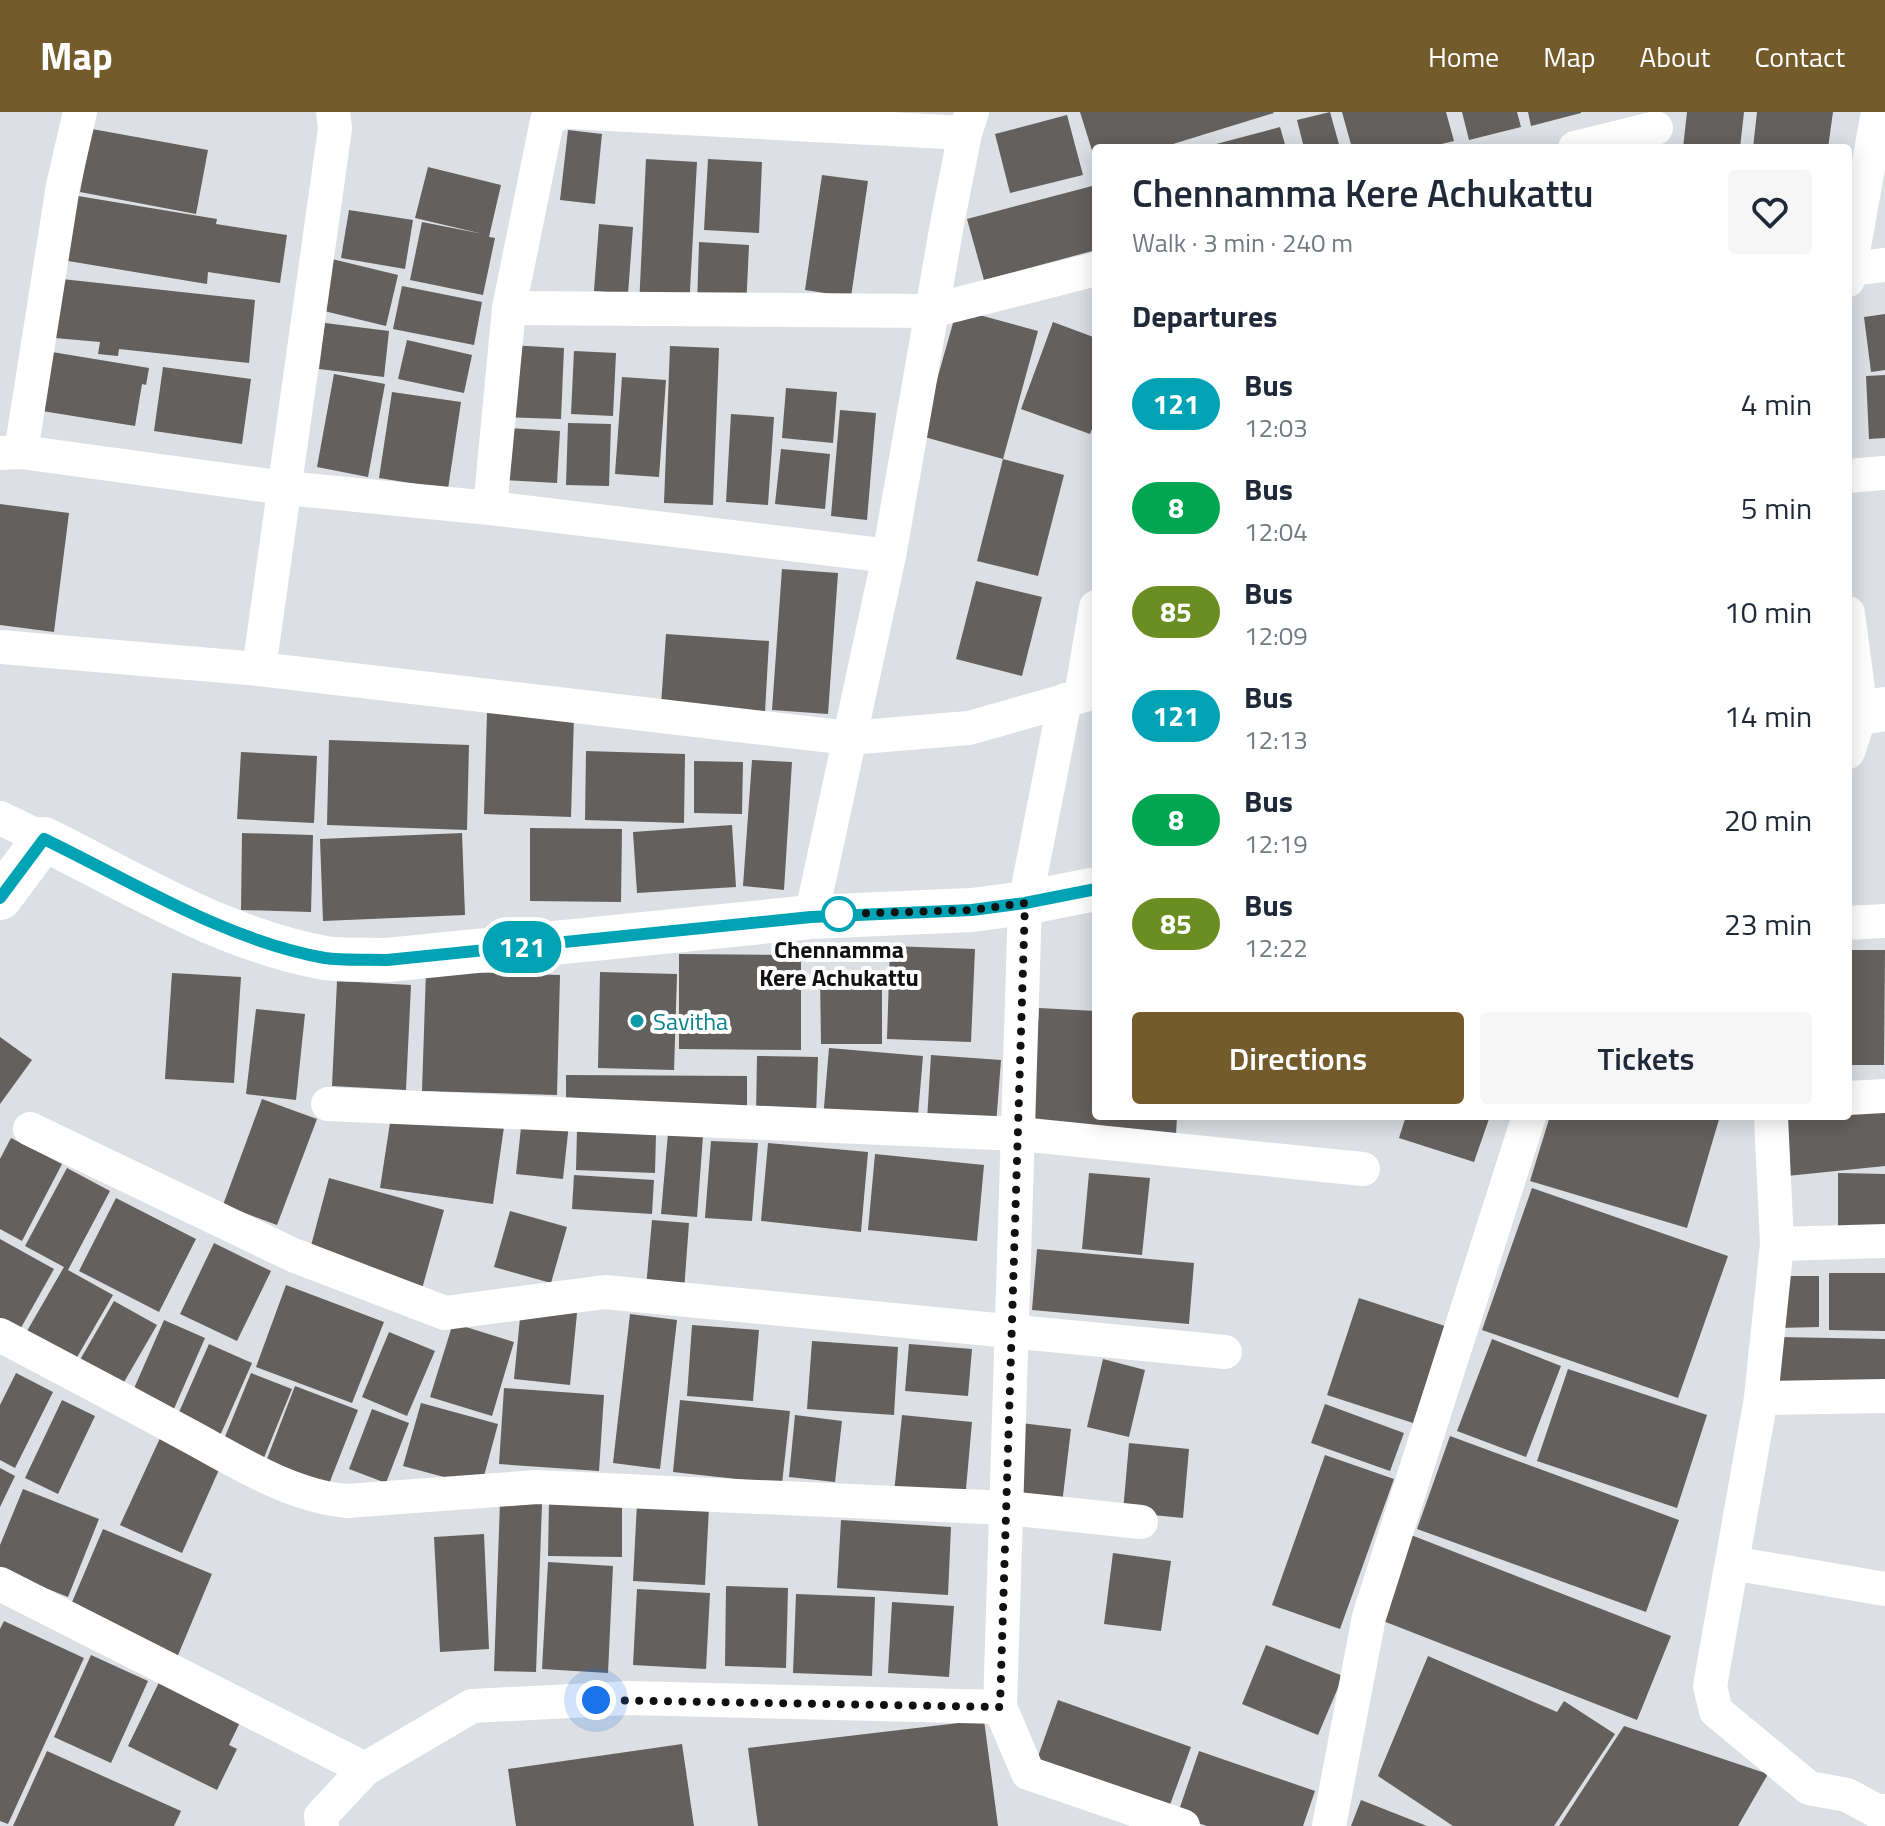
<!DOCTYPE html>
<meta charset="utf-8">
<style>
:root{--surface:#fff;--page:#f6f6f7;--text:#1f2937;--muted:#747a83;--accent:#745b2c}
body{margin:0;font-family:"Titillium Web",sans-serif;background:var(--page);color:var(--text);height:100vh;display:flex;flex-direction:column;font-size:30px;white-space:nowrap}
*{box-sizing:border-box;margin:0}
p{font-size:26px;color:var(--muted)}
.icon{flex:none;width:44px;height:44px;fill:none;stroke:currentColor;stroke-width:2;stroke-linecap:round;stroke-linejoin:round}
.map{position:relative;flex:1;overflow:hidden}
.details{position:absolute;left:1092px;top:32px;width:760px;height:976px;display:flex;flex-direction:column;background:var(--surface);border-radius:8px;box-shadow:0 4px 20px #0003}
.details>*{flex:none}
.badge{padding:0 16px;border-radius:26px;font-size:28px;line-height:52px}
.you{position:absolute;width:40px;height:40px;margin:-20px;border:6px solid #fff;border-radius:50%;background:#1a73e8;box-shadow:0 0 0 12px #1a73e833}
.map>.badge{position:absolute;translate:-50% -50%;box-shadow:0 0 0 4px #fff}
h2{padding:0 40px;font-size:30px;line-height:72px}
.round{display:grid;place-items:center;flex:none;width:84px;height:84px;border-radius:8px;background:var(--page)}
.head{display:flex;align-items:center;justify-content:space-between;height:136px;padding:0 40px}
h1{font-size:38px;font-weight:600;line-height:60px}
.action{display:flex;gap:16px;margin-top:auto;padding:16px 40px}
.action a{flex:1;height:92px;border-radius:8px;background:var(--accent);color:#fff;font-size:32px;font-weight:600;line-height:92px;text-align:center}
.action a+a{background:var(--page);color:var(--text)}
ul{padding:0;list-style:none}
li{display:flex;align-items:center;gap:24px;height:104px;padding:0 40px}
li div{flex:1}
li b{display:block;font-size:30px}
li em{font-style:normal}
li .badge{min-width:88px;font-weight:700;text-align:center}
header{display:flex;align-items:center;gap:48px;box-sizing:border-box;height:112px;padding:0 40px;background:var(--accent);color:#fff}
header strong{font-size:38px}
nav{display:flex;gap:44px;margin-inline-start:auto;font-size:28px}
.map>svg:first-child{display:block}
.building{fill:#63605e}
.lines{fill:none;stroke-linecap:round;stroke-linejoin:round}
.street{stroke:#fff;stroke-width:34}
.secondary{stroke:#fff;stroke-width:44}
.line-casing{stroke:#fff;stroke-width:18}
.line{stroke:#00a3b4;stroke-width:12}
.walk{stroke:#101112;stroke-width:8;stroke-dasharray:0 14.4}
.stop-dot{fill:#fff;stroke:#00a3b4;stroke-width:4}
.culture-dot{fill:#0f9aa8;stroke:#fff;stroke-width:3}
.labels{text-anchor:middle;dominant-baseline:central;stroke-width:8;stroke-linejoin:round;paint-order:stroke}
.stop-label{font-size:24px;font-weight:bold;fill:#101112;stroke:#fff}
.culture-label{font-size:24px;fill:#0d838f;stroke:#fff;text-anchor:start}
</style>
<header>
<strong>Map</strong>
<nav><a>Home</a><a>Map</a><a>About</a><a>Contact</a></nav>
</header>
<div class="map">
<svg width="1885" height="1714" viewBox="0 0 1885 1714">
<rect width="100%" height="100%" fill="#dcdfe3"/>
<!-- building -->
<g class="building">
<path d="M 1080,0 L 1273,0 L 1274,1 L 1160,36 L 1096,36 L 1095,48 Z"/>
<path d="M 1330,0 L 1340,36 L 1304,36 L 1297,8 Z"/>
<path d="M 1342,0 L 1446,0 L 1454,29 L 1425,36 L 1352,36 Z"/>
<path d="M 1462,0 L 1517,0 L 1521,15 L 1469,28 Z"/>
<path d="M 1528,0 L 1581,0 L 1581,1 L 1531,14 Z"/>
<path d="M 1687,0 L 1744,0 L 1740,36 L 1683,36 Z"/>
<path d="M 1757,0 L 1833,0 L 1828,36 L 1753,36 Z"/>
<path d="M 1067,3 L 1083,63 L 1010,81 L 995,22 Z"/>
<path d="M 1280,15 L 1286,36 L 1205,36 L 1205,35 Z"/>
<path d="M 92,17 L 208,38 L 196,102 L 80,80 Z"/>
<path d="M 568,18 L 602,22 L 595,92 L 560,88 Z"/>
<path d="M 646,47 L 697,50 L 689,196 L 639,194 Z"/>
<path d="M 708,47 L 762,50 L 759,121 L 704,118 Z"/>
<path d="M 428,55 L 501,73 L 489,125 L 495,126 L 483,183 L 410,168 L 422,110 L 483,122 L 415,106 Z"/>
<path d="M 822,63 L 868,69 L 851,185 L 805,178 Z"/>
<path d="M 1096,73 L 1096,138 L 984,168 L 967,107 Z"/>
<path d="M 72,83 L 217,107 L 216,112 L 287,123 L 280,171 L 208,160 L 207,172 L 62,148 Z"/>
<path d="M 349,98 L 413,108 L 405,157 L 341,146 Z"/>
<path d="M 599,112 L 633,115 L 628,182 L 594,179 Z"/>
<path d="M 699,130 L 749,133 L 746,197 L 697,195 Z"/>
<path d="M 332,147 L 398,163 L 386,214 L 320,198 Z"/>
<path d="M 62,167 L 255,188 L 249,251 L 119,237 L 118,244 L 98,242 L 100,230 L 55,226 Z"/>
<path d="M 402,174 L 482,190 L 474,233 L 393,217 Z"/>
<path d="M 957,197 L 1038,219 L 1003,347 L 1064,363 L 1038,464 L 977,449 L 1003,347 L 921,324 Z"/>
<path d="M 1885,202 L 1885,258 L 1871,260 L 1864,205 Z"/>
<path d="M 1053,210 L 1096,226 L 1096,307 L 1090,322 L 1021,297 Z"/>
<path d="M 325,211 L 389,219 L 384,265 L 319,257 Z"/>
<path d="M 407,228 L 472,243 L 464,281 L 398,267 Z"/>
<path d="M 506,233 L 564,236 L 561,307 L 504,305 Z"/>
<path d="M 670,234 L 719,236 L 713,393 L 664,391 Z"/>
<path d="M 574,239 L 616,241 L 613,304 L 571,302 Z"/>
<path d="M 52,240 L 149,256 L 146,273 L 142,272 L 135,314 L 42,299 Z"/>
<path d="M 163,255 L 251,267 L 242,332 L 154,319 Z"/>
<path d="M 334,262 L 385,272 L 368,365 L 317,355 Z"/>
<path d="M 1885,263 L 1885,326 L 1869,327 L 1866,264 Z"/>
<path d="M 622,265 L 666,268 L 659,365 L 615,362 Z"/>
<path d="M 786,276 L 837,280 L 833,331 L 782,326 Z"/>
<path d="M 392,280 L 461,290 L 448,377 L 379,366 Z"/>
<path d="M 840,298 L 876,301 L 867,408 L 831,404 Z"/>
<path d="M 731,302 L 774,305 L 768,393 L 726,390 Z"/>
<path d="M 568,311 L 611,312 L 609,374 L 566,373 Z"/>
<path d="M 508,316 L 560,319 L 557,371 L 505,368 Z"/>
<path d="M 781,337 L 830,342 L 825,397 L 775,392 Z"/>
<path d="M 0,392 L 69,401 L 54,520 L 0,513 Z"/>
<path d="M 782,457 L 838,461 L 828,602 L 772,598 Z"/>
<path d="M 976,469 L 1042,485 L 1022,564 L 956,547 Z"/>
<path d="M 666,522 L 769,529 L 765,600 L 661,593 Z"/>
<path d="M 487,601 L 574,604 L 571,705 L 484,702 Z"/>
<path d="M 329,628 L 469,633 L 467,718 L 327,713 Z"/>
<path d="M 586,639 L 685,642 L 684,711 L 585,708 Z"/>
<path d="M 241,640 L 317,644 L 314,711 L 237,707 Z"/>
<path d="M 752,648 L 792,650 L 784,778 L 743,774 Z"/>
<path d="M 694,649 L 743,650 L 742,702 L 694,701 Z"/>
<path d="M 732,713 L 736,775 L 637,781 L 633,720 Z"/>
<path d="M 530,716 L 622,717 L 621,790 L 530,789 Z"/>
<path d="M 242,721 L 313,723 L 311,800 L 241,798 Z"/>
<path d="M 462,721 L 465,803 L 323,809 L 320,727 Z"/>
<path d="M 890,834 L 975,837 L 971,930 L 887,927 Z"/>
<path d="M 1848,838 L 1885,838 L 1884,953 L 1848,953 Z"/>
<path d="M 679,842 L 801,843 L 801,938 L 679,937 Z"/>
<path d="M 426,859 L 560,863 L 557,983 L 422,979 Z"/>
<path d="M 600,860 L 677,862 L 674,958 L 598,956 Z"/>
<path d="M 172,861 L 241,865 L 234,971 L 165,967 Z"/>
<path d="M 820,862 L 882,863 L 882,932 L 821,932 Z"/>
<path d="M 337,869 L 411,873 L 406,978 L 332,974 Z"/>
<path d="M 1039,896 L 1096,899 L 1096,1004 L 1177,1004 L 1176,1023 L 1031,1014 Z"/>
<path d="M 256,897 L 305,902 L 296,988 L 246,982 Z"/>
<path d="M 0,925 L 32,948 L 0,992 Z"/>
<path d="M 829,936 L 923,944 L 917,1015 L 823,1007 Z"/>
<path d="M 931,943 L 1001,948 L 996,1013 L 927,1008 Z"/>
<path d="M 757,944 L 818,945 L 816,1005 L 756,1004 Z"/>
<path d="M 566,963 L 747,964 L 747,1000 L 566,999 Z"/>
<path d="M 262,987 L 317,1007 L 277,1113 L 223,1093 Z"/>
<path d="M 1885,997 L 1885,1054 L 1787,1064 L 1781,1008 L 1848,1004 L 1848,1001 Z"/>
<path d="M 392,998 L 504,1015 L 493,1092 L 380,1076 Z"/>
<path d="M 1406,1004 L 1490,1004 L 1474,1050 L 1399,1026 Z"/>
<path d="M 1550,1004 L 1720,1004 L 1687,1116 L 1530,1069 Z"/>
<path d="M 522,1006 L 569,1012 L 563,1067 L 516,1062 Z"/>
<path d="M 577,1018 L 656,1021 L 655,1061 L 576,1058 Z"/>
<path d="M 668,1021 L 703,1024 L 697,1105 L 661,1102 Z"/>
<path d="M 11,1026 L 62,1052 L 22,1129 L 0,1117 L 0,1047 Z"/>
<path d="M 711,1029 L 758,1031 L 752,1109 L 705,1106 Z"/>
<path d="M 768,1031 L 868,1040 L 861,1120 L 761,1109 Z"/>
<path d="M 875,1042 L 984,1053 L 977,1129 L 868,1118 Z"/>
<path d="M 67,1056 L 110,1079 L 68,1158 L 113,1183 L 76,1247 L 27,1219 L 64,1155 L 25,1134 Z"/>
<path d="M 1089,1061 L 1150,1066 L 1142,1143 L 1082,1137 Z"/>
<path d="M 1838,1061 L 1885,1062 L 1885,1116 L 1838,1115 Z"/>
<path d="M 574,1063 L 654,1068 L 652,1102 L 572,1097 Z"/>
<path d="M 329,1066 L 444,1098 L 422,1177 L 308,1145 Z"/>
<path d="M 1532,1076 L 1728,1144 L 1678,1286 L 1482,1218 Z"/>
<path d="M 116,1086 L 196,1127 L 159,1200 L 79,1159 Z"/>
<path d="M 510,1099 L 567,1115 L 551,1171 L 494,1155 Z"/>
<path d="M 652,1108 L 689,1111 L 684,1179 L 646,1176 Z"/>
<path d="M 0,1127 L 54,1157 L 18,1221 L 0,1210 Z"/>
<path d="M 214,1131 L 271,1159 L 237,1229 L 180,1202 Z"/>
<path d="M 1037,1137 L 1194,1151 L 1189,1212 L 1032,1198 Z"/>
<path d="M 1829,1161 L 1885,1161 L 1885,1219 L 1829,1218 Z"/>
<path d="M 1777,1164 L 1819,1164 L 1819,1215 L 1778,1216 Z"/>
<path d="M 286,1173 L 384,1210 L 352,1291 L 256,1255 Z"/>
<path d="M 1359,1186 L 1445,1214 L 1413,1311 L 1327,1283 Z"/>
<path d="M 114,1189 L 157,1213 L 120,1277 L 77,1253 Z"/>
<path d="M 521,1196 L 577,1201 L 570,1273 L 514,1267 Z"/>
<path d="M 630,1202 L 677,1208 L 660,1357 L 613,1351 Z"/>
<path d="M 164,1208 L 205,1226 L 173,1299 L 132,1281 Z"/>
<path d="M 453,1211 L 514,1230 L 492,1304 L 430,1285 Z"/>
<path d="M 692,1213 L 759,1218 L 753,1289 L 687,1284 Z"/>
<path d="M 389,1220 L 435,1239 L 407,1304 L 362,1285 Z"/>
<path d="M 1779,1225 L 1885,1227 L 1885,1276 L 1779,1274 Z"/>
<path d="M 1492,1227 L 1561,1254 L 1526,1345 L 1457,1319 Z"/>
<path d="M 812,1229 L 898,1235 L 894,1303 L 807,1297 Z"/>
<path d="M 209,1232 L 252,1251 L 219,1326 L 176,1307 Z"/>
<path d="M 909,1232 L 972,1237 L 968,1284 L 905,1279 Z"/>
<path d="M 1103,1247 L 1145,1258 L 1129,1325 L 1087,1315 Z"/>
<path d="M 1568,1257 L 1707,1303 L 1677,1396 L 1537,1349 Z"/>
<path d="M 16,1261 L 53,1280 L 15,1356 L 0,1348 L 0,1293 Z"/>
<path d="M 251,1261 L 292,1277 L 261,1353 L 220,1337 Z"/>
<path d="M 295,1274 L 358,1298 L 327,1377 L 265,1352 Z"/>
<path d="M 504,1276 L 604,1283 L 599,1359 L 499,1352 Z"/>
<path d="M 62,1288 L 95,1304 L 58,1382 L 25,1366 Z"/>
<path d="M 680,1288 L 790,1299 L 782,1372 L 673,1360 Z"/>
<path d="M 421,1291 L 498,1312 L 481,1375 L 403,1354 Z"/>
<path d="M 1325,1292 L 1404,1321 L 1390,1359 L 1311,1331 Z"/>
<path d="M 372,1297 L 409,1311 L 386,1371 L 349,1357 Z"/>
<path d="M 795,1303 L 842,1309 L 835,1370 L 789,1365 Z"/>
<path d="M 902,1303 L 972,1310 L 965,1388 L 894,1381 Z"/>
<path d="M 1021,1311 L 1071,1317 L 1062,1392 L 1012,1385 Z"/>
<path d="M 161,1324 L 222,1351 L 182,1441 L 120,1413 Z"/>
<path d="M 1450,1324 L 1679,1408 L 1646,1500 L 1417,1417 Z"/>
<path d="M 1129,1331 L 1189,1337 L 1183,1406 L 1123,1400 Z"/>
<path d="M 1325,1343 L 1394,1367 L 1340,1517 L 1272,1493 Z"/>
<path d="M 0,1356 L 15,1364 L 0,1395 Z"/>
<path d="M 23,1377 L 99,1407 L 68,1485 L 0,1458 L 0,1433 Z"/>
<path d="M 549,1389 L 622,1390 L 622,1445 L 548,1444 Z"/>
<path d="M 500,1390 L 542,1392 L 536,1560 L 494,1559 Z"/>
<path d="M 637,1391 L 709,1395 L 705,1473 L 633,1469 Z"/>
<path d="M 841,1408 L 951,1415 L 948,1483 L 837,1476 Z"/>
<path d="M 103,1417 L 212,1462 L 176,1548 L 67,1502 Z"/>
<path d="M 484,1422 L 489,1537 L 440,1540 L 434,1425 Z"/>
<path d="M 1411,1423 L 1671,1524 L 1637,1608 L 1378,1507 Z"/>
<path d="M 1113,1441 L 1171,1449 L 1161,1519 L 1104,1512 Z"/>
<path d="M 548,1450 L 613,1454 L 608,1561 L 542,1557 Z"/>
<path d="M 726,1474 L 788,1476 L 786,1556 L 725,1554 Z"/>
<path d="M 637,1477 L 710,1481 L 706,1557 L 633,1553 Z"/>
<path d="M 796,1482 L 875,1485 L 872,1564 L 793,1561 Z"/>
<path d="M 892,1490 L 954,1494 L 949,1565 L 888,1561 Z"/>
<path d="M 4,1509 L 84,1546 L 8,1712 L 0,1709 L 0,1517 Z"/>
<path d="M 1266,1533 L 1343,1564 L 1318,1623 L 1242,1592 Z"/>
<path d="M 91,1543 L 148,1569 L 111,1651 L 54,1625 Z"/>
<path d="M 1428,1544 L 1557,1600 L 1564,1589 L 1615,1622 L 1554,1714 L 1453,1714 L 1378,1664 Z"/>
<path d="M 165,1558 L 246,1598 L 229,1633 L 237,1637 L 217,1678 L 128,1634 Z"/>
<path d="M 1058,1588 L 1191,1635 L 1167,1701 L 1035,1653 Z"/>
<path d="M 984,1608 L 998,1714 L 758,1714 L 748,1636 Z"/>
<path d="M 1624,1614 L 1768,1662 L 1738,1714 L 1559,1714 Z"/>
<path d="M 682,1632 L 694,1714 L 516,1714 L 508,1657 Z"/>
<path d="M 47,1639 L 181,1699 L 174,1714 L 13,1714 Z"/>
<path d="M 1199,1639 L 1315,1679 L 1303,1714 L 1207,1714 L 1177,1704 Z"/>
<path d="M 1361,1688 L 1427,1714 L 1351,1714 Z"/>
</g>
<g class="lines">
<!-- street -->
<g class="street">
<path d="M 571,0 L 965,21"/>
<path d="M 1575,36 L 1656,16"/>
<path d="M 1848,157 L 1885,153"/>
<path d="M 1848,168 L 1878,0"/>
<path d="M 509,196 L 931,199 L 1096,157"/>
<path d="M 21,340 L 63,74 L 80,0"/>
<path d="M 0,341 L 21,340 L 285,376 L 490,396 L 889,444"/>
<path d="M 1848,364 L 1885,361"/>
<path d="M 490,396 L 509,196 L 547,9 L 562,0"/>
<path d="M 1848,501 L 1861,600 L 1848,640"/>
<path d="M 0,535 L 259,557 L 849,626 L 969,616 L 1096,580"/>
<path d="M 259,557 L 335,17 L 333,0"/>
<path d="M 1081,584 L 1096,495"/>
<path d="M 1065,588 L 1025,791 L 1000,1595 L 1028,1661 L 1183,1714"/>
<path d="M 0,706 L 44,727"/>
<path d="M 811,805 L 889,444 L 948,107 L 965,21 L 972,0"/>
<path d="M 1848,811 L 1885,809"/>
<path d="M 1848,986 L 1885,984"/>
<path d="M 328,992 L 1019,1022 L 1363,1057"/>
<path d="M 1771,1004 L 1777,1132 L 1761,1286 L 1710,1574 L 1716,1599 L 1809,1676 L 1847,1683 L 1882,1702 L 1885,1699"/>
<path d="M 30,1017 L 293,1143 L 445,1201 L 605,1180 L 1225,1240"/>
<path d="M 1777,1132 L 1885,1129"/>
<path d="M 0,1223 C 61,1255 123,1288 184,1321 C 235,1348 289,1384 347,1389 L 537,1375 L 1007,1396 L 1141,1410"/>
<path d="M 1761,1286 L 1885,1284"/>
<path d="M 1732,1451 L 1885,1477"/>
<path d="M 0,1472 L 365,1657"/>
<path d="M 322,1714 L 321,1704 L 365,1657 L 472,1594 L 628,1586 L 1000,1595"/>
<path d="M 1329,1714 L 1369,1505 L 1529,1004"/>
</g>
<!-- secondary -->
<g class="secondary">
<path d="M 1848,603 L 1885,597"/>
<path d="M 0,786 L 44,727 C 135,772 225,828 325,846 C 345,849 367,847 387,848 L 811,805 L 972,798 L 1025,791 L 1096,777"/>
</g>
</g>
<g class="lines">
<defs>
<path id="line" d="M 0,786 L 44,727 C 135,771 225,828 325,846 C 345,849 367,847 387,848 L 811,805 L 972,798 L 1025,791 L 1096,777"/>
</defs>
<!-- line casing -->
<use href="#line" class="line-casing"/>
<!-- line -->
<use href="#line" class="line"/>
<!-- walk -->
<path class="walk" d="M 596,1588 L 1000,1595 L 1025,791 L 972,798 L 839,802"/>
</g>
<!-- markers -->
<circle class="stop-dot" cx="839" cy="802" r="16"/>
<circle class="culture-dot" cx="637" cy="909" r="8"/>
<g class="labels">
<!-- stop labels -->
<g class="stop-label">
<text x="839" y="837">Chennamma<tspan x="839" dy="28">Kere Achukattu</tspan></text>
</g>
<!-- culture labels -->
<g class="culture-label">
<text x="653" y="909">Savitha</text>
</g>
</g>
</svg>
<div class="you" style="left:596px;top:1588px"></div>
<b class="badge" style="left:522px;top:835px;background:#00a3b4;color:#fff">121</b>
<section class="details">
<div class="head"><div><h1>Chennamma Kere Achukattu</h1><p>Walk · 3 min · 240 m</p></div><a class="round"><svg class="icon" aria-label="heart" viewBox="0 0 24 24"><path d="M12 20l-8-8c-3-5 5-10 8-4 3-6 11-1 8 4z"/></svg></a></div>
<h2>Departures</h2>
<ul>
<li><span class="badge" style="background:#00a3b4;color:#fff">121</span><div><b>Bus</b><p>12:03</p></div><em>4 min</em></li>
<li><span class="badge" style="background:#00a651;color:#fff">8</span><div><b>Bus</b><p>12:04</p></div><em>5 min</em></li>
<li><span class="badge" style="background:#6b8e23;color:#fff">85</span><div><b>Bus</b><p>12:09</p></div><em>10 min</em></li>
<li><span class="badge" style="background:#00a3b4;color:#fff">121</span><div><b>Bus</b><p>12:13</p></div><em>14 min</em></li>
<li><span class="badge" style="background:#00a651;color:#fff">8</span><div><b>Bus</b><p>12:19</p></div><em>20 min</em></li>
<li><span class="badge" style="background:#6b8e23;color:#fff">85</span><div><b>Bus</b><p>12:22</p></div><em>23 min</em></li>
</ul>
<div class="action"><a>Directions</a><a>Tickets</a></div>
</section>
</div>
